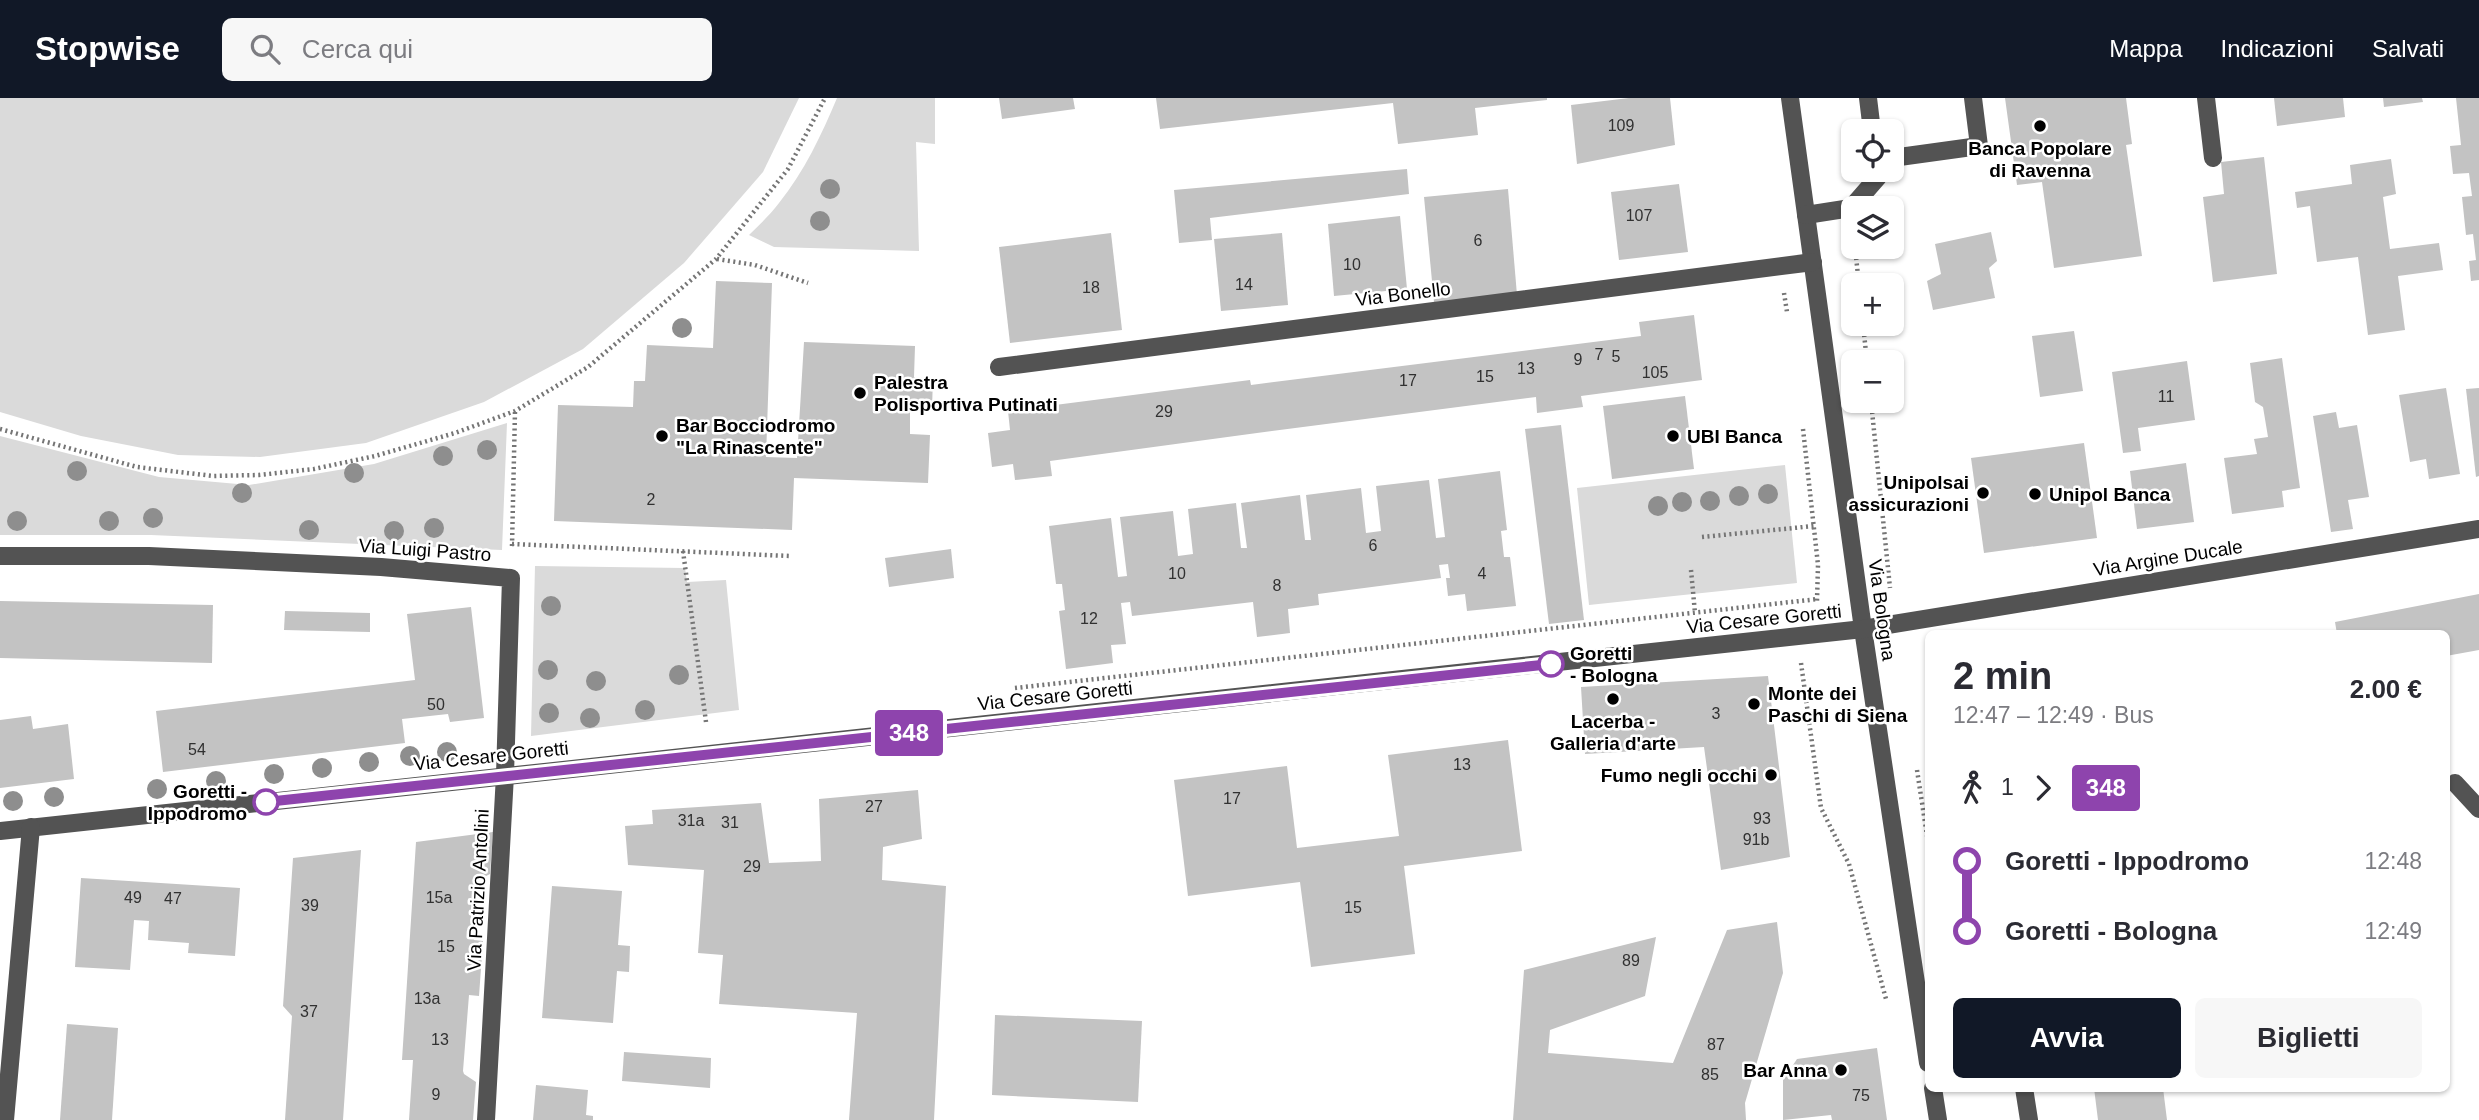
<!DOCTYPE html>
<html lang="it">
<meta charset="utf-8">
<style>
:root{--surface:#fff;--page:#f7f7f7;--text:#2b2b33;--muted:#7c7c81;--accent:#111827}
body{margin:0;font-family:Helvetica,sans-serif;background:var(--page);color:var(--text);height:100vh;display:flex;flex-direction:column;font-size:26px;white-space:nowrap}
*{box-sizing:border-box;margin:0}
p{font-size:23px;color:var(--muted)}
.icon{flex:none;width:38px;height:38px;fill:none;stroke:currentColor;stroke-width:2;stroke-linecap:round;stroke-linejoin:round}
.map{position:relative;flex:1;overflow:hidden}
.panel{position:absolute;left:1925px;top:532px;width:525px;height:462px;display:flex;flex-direction:column;background:var(--surface);border-radius:10px;box-shadow:0 2px 5px #0004}
.panel>*{flex:none}
.badge{padding:0 14px;border-radius:5px;font-size:24px;line-height:46px}
.tools{position:absolute;left:1841px;top:21px;display:grid;gap:14px}
.tools a{display:grid;place-items:center;width:63px;height:63px;border-radius:10px;background:var(--surface);box-shadow:0 2px 5px #0004;font-size:35px}
.map>.badge{position:absolute;translate:-50% -50%;box-shadow:0 0 0 4px #fff}
.legs{display:flex;align-items:center;gap:10px;height:77px;padding:0 28px;font-size:23px}
.legs p{margin-inline-start:auto}
.overview{display:flex;align-items:center;justify-content:space-between;height:119px;padding:0 28px}
h1{font-size:38px;font-weight:600;line-height:52px}
.cta{display:flex;gap:14px;margin-top:auto;padding:14px 28px}
.cta a{flex:1;height:80px;border-radius:10px;background:var(--accent);color:#fff;font-size:28px;font-weight:600;line-height:80px;text-align:center}
.cta a+a{background:var(--page);color:var(--text)}
ul{padding:0 28px;list-style:none}
li{display:flex;align-items:center;gap:24px;height:70px;font-size:26px}
li i{display:grid;place-items:center;width:10px;height:100%;margin:0 9px;background:currentColor}
li i::after{content:'';width:18px;height:18px;margin:-9px;border:5px solid;border-radius:50%;background:var(--surface)}
li p{margin-inline-start:auto}
li:first-child i{background:linear-gradient(#0000 50%,currentColor 0)}
li:last-child i{background:linear-gradient(currentColor 50%,#0000 0)}
header{display:flex;align-items:center;gap:42px;box-sizing:border-box;height:98px;padding:0 35px;background:var(--accent);color:#fff}
header strong{font-size:33px}
nav{display:flex;gap:38px;margin-inline-start:auto;font-size:24px}
.search{width:490px;height:63px;background:var(--page);display:flex;align-items:center;gap:18px;box-sizing:border-box;padding:0 24px;border-radius:10px;color:var(--muted);font-size:26px}
.map>svg:first-child{display:block}
.green{fill:#dadada}
.building{fill:#c3c3c3}
.lines{fill:none;stroke-linecap:round;stroke-linejoin:round}
.path{stroke:#757575;stroke-width:4.5;stroke-dasharray:2 3.5;stroke-linecap:butt}
.minor{stroke:#535353;stroke-width:18}
.tree{fill:#8e8e8e}
.line-1-casing{stroke:#fff;stroke-width:16}
.line-1{stroke:#8e44ad;stroke-width:10}
.poi-dot{fill:#000;stroke:#fff;stroke-width:2.5}
.stop-1-dot{fill:#fff;stroke:#8e44ad;stroke-width:3.5}
.labels{text-anchor:middle;dominant-baseline:central;stroke-width:5;stroke-linejoin:round;paint-order:stroke}
.number-label{font-size:16px;fill:#313131}
.poi-label{font-size:19px;font-weight:bold;fill:#000;stroke:#fff;text-anchor:start}
.street-label{font-size:19px;fill:#000;stroke:#fff}
.stop-label{font-size:19px;font-weight:bold;fill:#000;stroke:#fff;text-anchor:start}
</style>
<header>
<strong>Stopwise</strong>
<div class="search"><svg class="icon" aria-label="search" viewBox="0 0 24 24"><circle cx="10" cy="10" r="6"/><path d="M15 15l6 6"/></svg>Cerca qui</div>
<nav><a>Mappa</a><a>Indicazioni</a><a>Salvati</a></nav>
</header>
<div class="map">
<svg width="2479" height="1022" viewBox="0 0 2479 1022">
<rect width="100%" height="100%" fill="#fff"/>
<!-- green -->
<g class="green">
<path d="M 0,0 L 799,0 L 763,74 L 684,165 L 583,251 L 484,304 L 366,345 L 260,359 L 178,357 L 81,338 L 0,314 Z"/>
<path d="M 837,0 L 935,0 L 935,46 L 916,44 L 919,153 L 774,149 L 749,137 C 759,127 770,117 779,105 C 804,74 822,36 837,0 Z"/>
<path d="M 507,325 L 502,452 L 151,437 L 0,437 L 0,338 L 159,379 L 249,387 L 374,366 Z"/>
<path d="M 1785,367 L 1797,485 L 1589,507 L 1577,390 Z"/>
<path d="M 535,468 L 685,470 L 687,484 L 726,482 L 739,612 L 531,638 Z"/>
</g>
<!-- building -->
<g class="building">
<path d="M 999,0 L 1073,0 L 1075,11 L 1002,21 Z"/>
<path d="M 1156,0 L 1547,0 L 1547,2 L 1475,10 L 1478,37 L 1398,46 L 1393,5 L 1160,31 Z"/>
<path d="M 1629,0 L 1670,0 L 1675,47 L 1577,66 L 1571,7 Z"/>
<path d="M 2005,0 L 2126,0 L 2132,46 L 2126,47 L 2142,158 L 2054,170 L 2042,84 L 2017,87 Z"/>
<path d="M 2274,0 L 2343,0 L 2345,19 L 2277,28 Z"/>
<path d="M 2383,0 L 2422,0 L 2423,4 L 2384,9 Z"/>
<path d="M 2456,0 L 2479,0 L 2479,182 L 2471,183 L 2469,163 L 2476,162 L 2473,136 L 2466,137 L 2462,99 L 2472,98 L 2469,75 L 2453,76 L 2450,48 L 2461,47 Z"/>
<path d="M 2264,59 L 2277,176 L 2213,184 L 2203,99 L 2224,96 L 2221,64 Z"/>
<path d="M 2391,61 L 2396,96 L 2383,99 L 2390,151 L 2439,145 L 2443,172 L 2398,178 L 2405,232 L 2368,237 L 2358,159 L 2317,164 L 2310,108 L 2297,110 L 2295,94 L 2352,86 L 2350,67 Z"/>
<path d="M 1407,71 L 1409,96 L 1210,120 L 1212,142 L 1179,145 L 1174,92 Z"/>
<path d="M 1679,86 L 1688,154 L 1619,162 L 1611,94 Z"/>
<path d="M 1508,91 L 1517,197 L 1434,204 L 1424,99 Z"/>
<path d="M 1400,118 L 1407,191 L 1334,198 L 1328,126 Z"/>
<path d="M 1991,134 L 1997,163 L 1989,170 L 1995,200 L 1933,212 L 1927,183 L 1941,176 L 1935,146 Z"/>
<path d="M 1111,135 L 1122,232 L 1010,245 L 999,149 Z"/>
<path d="M 1282,135 L 1288,207 L 1221,213 L 1214,141 Z"/>
<path d="M 716,183 L 772,185 L 766,359 L 797,360 L 804,244 L 915,248 L 914,279 L 933,279 L 932,311 L 910,311 L 910,336 L 930,337 L 928,385 L 794,380 L 792,432 L 554,423 L 558,307 L 633,309 L 634,283 L 645,283 L 647,247 L 713,250 Z"/>
<path d="M 1694,217 L 1702,282 L 1581,298 L 1583,309 L 1537,315 L 1536,299 L 1257,335 L 1050,363 L 1052,378 L 1015,382 L 1013,366 L 992,369 L 988,335 L 1010,332 L 1008,313 L 1250,282 L 1251,287 L 1641,238 L 1639,224 Z"/>
<path d="M 2074,233 L 2083,293 L 2040,299 L 2032,238 Z"/>
<path d="M 2282,260 L 2300,390 L 2282,393 L 2284,409 L 2232,416 L 2224,360 L 2257,356 L 2254,341 L 2268,339 L 2263,309 L 2255,304 L 2250,265 Z"/>
<path d="M 2187,263 L 2195,322 L 2138,330 L 2141,353 L 2123,355 L 2112,274 Z"/>
<path d="M 2446,290 L 2460,376 L 2429,381 L 2426,361 L 2410,364 L 2399,297 Z"/>
<path d="M 2479,290 L 2479,378 L 2476,379 L 2466,291 Z"/>
<path d="M 1685,298 L 1694,371 L 1612,381 L 1603,308 Z"/>
<path d="M 2336,314 L 2339,330 L 2357,327 L 2369,399 L 2348,402 L 2353,431 L 2331,434 L 2313,318 Z"/>
<path d="M 1561,327 L 1584,522 L 1549,526 L 1525,331 Z"/>
<path d="M 2084,345 L 2097,440 L 1984,455 L 1971,360 Z"/>
<path d="M 2186,365 L 2194,424 L 2137,431 L 2130,373 Z"/>
<path d="M 1500,373 L 1507,432 L 1501,433 L 1504,459 L 1510,459 L 1516,508 L 1467,513 L 1465,496 L 1448,498 L 1446,480 L 1450,480 L 1448,466 L 1439,467 L 1441,480 L 1318,496 L 1319,507 L 1288,511 L 1290,535 L 1257,539 L 1253,504 L 1132,518 L 1130,504 L 1121,505 L 1126,546 L 1111,547 L 1113,565 L 1066,571 L 1059,513 L 1065,512 L 1062,486 L 1056,486 L 1049,428 L 1111,420 L 1118,479 L 1127,478 L 1120,419 L 1173,413 L 1178,458 L 1193,456 L 1188,411 L 1236,405 L 1241,450 L 1247,450 L 1241,405 L 1300,397 L 1305,442 L 1311,442 L 1306,397 L 1361,390 L 1366,435 L 1381,433 L 1376,388 L 1429,382 L 1436,440 L 1445,439 L 1438,381 Z"/>
<path d="M 951,451 L 954,480 L 889,489 L 885,460 Z"/>
<path d="M 2479,496 L 2479,552 L 2446,558 L 2446,536 L 2337,536 L 2335,524 Z"/>
<path d="M 0,503 L 213,507 L 212,565 L 0,560 Z"/>
<path d="M 471,509 L 484,620 L 450,624 L 448,616 L 402,621 L 405,645 L 163,674 L 156,613 L 415,582 L 407,516 Z"/>
<path d="M 285,513 L 370,515 L 370,534 L 284,532 Z"/>
<path d="M 1768,578 L 1790,759 L 1721,772 L 1704,649 L 1585,656 L 1581,589 Z"/>
<path d="M 31,618 L 33,631 L 68,626 L 74,681 L 0,690 L 0,622 Z"/>
<path d="M 1508,642 L 1522,753 L 1404,768 L 1415,856 L 1311,869 L 1300,784 L 1188,798 L 1174,682 L 1287,668 L 1297,750 L 1399,738 L 1388,657 Z"/>
<path d="M 918,692 L 922,741 L 883,749 L 882,782 L 946,788 L 934,1022 L 849,1022 L 857,915 L 719,906 L 723,857 L 698,855 L 704,772 L 628,767 L 625,728 L 653,726 L 652,712 L 761,705 L 769,765 L 821,763 L 819,701 Z"/>
<path d="M 493,734 L 490,776 L 478,782 L 474,842 L 483,843 L 479,898 L 469,897 L 463,973 L 464,976 L 476,984 L 473,1022 L 409,1022 L 413,962 L 402,962 L 416,744 Z"/>
<path d="M 361,752 L 343,1022 L 285,1022 L 292,918 L 283,908 L 293,760 Z"/>
<path d="M 81,780 L 240,790 L 235,858 L 188,855 L 189,845 L 148,842 L 149,823 L 134,822 L 130,872 L 75,869 Z"/>
<path d="M 552,788 L 622,793 L 618,847 L 630,848 L 629,874 L 617,873 L 613,925 L 542,920 Z"/>
<path d="M 1777,824 L 1783,875 L 1745,1005 L 1746,1022 L 1513,1022 L 1524,872 L 1656,839 L 1645,898 L 1550,932 L 1548,955 L 1673,965 L 1727,832 Z"/>
<path d="M 995,917 L 1142,923 L 1138,1004 L 992,997 Z"/>
<path d="M 67,926 L 118,930 L 112,1022 L 60,1022 Z"/>
<path d="M 1877,950 L 1887,1022 L 1832,1022 L 1831,1017 L 1783,1022 L 1783,982 L 1797,961 Z"/>
<path d="M 624,954 L 711,960 L 710,990 L 622,983 Z"/>
<path d="M 536,987 L 588,992 L 586,1017 L 593,1018 L 593,1022 L 533,1022 Z"/>
<path d="M 2094,990 L 2163,990 L 2167,1022 L 2098,1022 Z"/>
</g>
<g class="lines">
<!-- path -->
<g class="path">
<path d="M 1855,149 L 1859,187"/>
<path d="M 717,161 L 755,167 L 808,185"/>
<path d="M 1784,195 L 1787,214"/>
<path d="M 1863,226 L 1867,264"/>
<path d="M 1871,303 L 1890,490"/>
<path d="M 0,331 L 137,369 L 213,378 L 259,377 L 314,371 L 375,358 L 455,335 L 515,313 L 588,269 L 716,161 L 788,71 L 825,0"/>
<path d="M 1803,331 L 1818,467 L 1817,503"/>
<path d="M 1702,439 L 1814,428"/>
<path d="M 512,446 L 790,458"/>
<path d="M 512,448 L 515,313"/>
<path d="M 683,453 L 706,624"/>
<path d="M 1691,472 L 1695,515"/>
<path d="M 1801,565 L 1821,710 L 1849,766 L 1886,901"/>
<path d="M 1015,590 L 1818,501"/>
<path d="M 1917,672 L 1928,744"/>
</g>
<!-- minor -->
<g class="minor">
<path d="M 1790,0 L 1863,531 L 1928,965"/>
<path d="M 1868,0 L 1872,33"/>
<path d="M 2206,0 L 2213,60"/>
<path d="M 1892,60 L 1979,48 L 1973,0"/>
<path d="M 1806,117 L 1851,110 L 1878,79 L 1877,72"/>
<path d="M 999,269 L 1813,164"/>
<path d="M 0,458 L 149,458 L 381,469 L 511,480 L 505,677 L 486,1022"/>
<path d="M 2455,685 L 2479,711"/>
<path d="M 0,733 L 1863,531 L 2479,431"/>
<path d="M 1933,990 L 1938,1022"/>
<path d="M 2024,990 L 2029,1022"/>
<path d="M 5,1022 L 31,729"/>
</g>
</g>
<!-- trees -->
<g class="tree">
<circle cx="830" cy="91" r="10"/>
<circle cx="820" cy="123" r="10"/>
<circle cx="682" cy="230" r="10"/>
<circle cx="487" cy="352" r="10"/>
<circle cx="443" cy="358" r="10"/>
<circle cx="77" cy="373" r="10"/>
<circle cx="354" cy="375" r="10"/>
<circle cx="242" cy="395" r="10"/>
<circle cx="1768" cy="396" r="10"/>
<circle cx="1739" cy="398" r="10"/>
<circle cx="1710" cy="403" r="10"/>
<circle cx="1682" cy="404" r="10"/>
<circle cx="1658" cy="408" r="10"/>
<circle cx="153" cy="420" r="10"/>
<circle cx="17" cy="423" r="10"/>
<circle cx="109" cy="423" r="10"/>
<circle cx="434" cy="430" r="10"/>
<circle cx="309" cy="432" r="10"/>
<circle cx="394" cy="433" r="10"/>
<circle cx="551" cy="508" r="10"/>
<circle cx="548" cy="572" r="10"/>
<circle cx="679" cy="577" r="10"/>
<circle cx="596" cy="583" r="10"/>
<circle cx="645" cy="612" r="10"/>
<circle cx="549" cy="615" r="10"/>
<circle cx="590" cy="620" r="10"/>
<circle cx="447" cy="654" r="10"/>
<circle cx="410" cy="658" r="10"/>
<circle cx="369" cy="664" r="10"/>
<circle cx="322" cy="670" r="10"/>
<circle cx="274" cy="676" r="10"/>
<circle cx="216" cy="683" r="10"/>
<circle cx="157" cy="691" r="10"/>
<circle cx="54" cy="699" r="10"/>
<circle cx="13" cy="703" r="10"/>
</g>
<g class="lines">
<defs>
<path id="line-1" d="M 266,704 L 1551,566"/>
</defs>
<!-- line-1 casing -->
<use href="#line-1" class="line-1-casing"/>
<!-- line-1 -->
<use href="#line-1" class="line-1"/>
</g>
<!-- markers -->
<g class="poi-dot">
<circle cx="2040" cy="28" r="7"/>
<circle cx="860" cy="295" r="7"/>
<circle cx="662" cy="338" r="7"/>
<circle cx="1673" cy="338" r="7"/>
<circle cx="1983" cy="395" r="7"/>
<circle cx="2035" cy="396" r="7"/>
<circle cx="1613" cy="601" r="7"/>
<circle cx="1754" cy="606" r="7"/>
<circle cx="1771" cy="677" r="7"/>
<circle cx="1841" cy="972" r="7"/>
</g>
<g class="stop-1-dot">
<circle cx="1551" cy="566" r="12"/>
<circle cx="266" cy="704" r="12"/>
</g>
<g class="labels">
<!-- number labels -->
<g class="number-label">
<text x="1621" y="27">109</text>
<text x="1639" y="117">107</text>
<text x="1478" y="142">6</text>
<text x="1352" y="166">10</text>
<text x="1244" y="186">14</text>
<text x="1091" y="189">18</text>
<text x="1599" y="256">7</text>
<text x="1616" y="258">5</text>
<text x="1578" y="261">9</text>
<text x="1526" y="270">13</text>
<text x="1655" y="274">105</text>
<text x="1485" y="278">15</text>
<text x="1408" y="282">17</text>
<text x="2166" y="298">11</text>
<text x="1164" y="313">29</text>
<text x="651" y="401">2</text>
<text x="1373" y="447">6</text>
<text x="1177" y="475">10</text>
<text x="1482" y="475">4</text>
<text x="1277" y="487">8</text>
<text x="1089" y="520">12</text>
<text x="436" y="606">50</text>
<text x="1716" y="615">3</text>
<text x="197" y="651">54</text>
<text x="1462" y="666">13</text>
<text x="1232" y="700">17</text>
<text x="874" y="708">27</text>
<text x="1762" y="720">93</text>
<text x="691" y="722">31a</text>
<text x="730" y="724">31</text>
<text x="1756" y="741">91b</text>
<text x="752" y="768">29</text>
<text x="133" y="799">49</text>
<text x="439" y="799">15a</text>
<text x="173" y="800">47</text>
<text x="310" y="807">39</text>
<text x="1353" y="809">15</text>
<text x="446" y="848">15</text>
<text x="1631" y="862">89</text>
<text x="427" y="900">13a</text>
<text x="309" y="913">37</text>
<text x="440" y="941">13</text>
<text x="1716" y="946">87</text>
<text x="1710" y="976">85</text>
<text x="436" y="996">9</text>
<text x="1861" y="997">75</text>
</g>
<!-- poi labels -->
<g class="poi-label">
<text x="2040" y="50" text-anchor="middle">Banca Popolare<tspan x="2040" dy="22">di Ravenna</tspan></text>
<text x="874" y="284">Palestra<tspan x="874" dy="22">Polisportiva Putinati</tspan></text>
<text x="676" y="327">Bar Bocciodromo<tspan x="676" dy="22">"La Rinascente"</tspan></text>
<text x="1687" y="338">UBI Banca</text>
<text x="1969" y="384" text-anchor="end">Unipolsai<tspan x="1969" dy="22">assicurazioni</tspan></text>
<text x="2049" y="396">Unipol Banca</text>
<text x="1768" y="595">Monte dei<tspan x="1768" dy="22">Paschi di Siena</tspan></text>
<text x="1613" y="623" text-anchor="middle">Lacerba -<tspan x="1613" dy="22">Galleria d'arte</tspan></text>
<text x="1757" y="677" text-anchor="end">Fumo negli occhi</text>
<text x="1827" y="972" text-anchor="end">Bar Anna</text>
</g>
<!-- street labels -->
<g class="street-label">
<text transform="translate(1403 196) rotate(-7)">Via Bonello</text>
<text transform="translate(425 452) rotate(4)">Via Luigi Pastro</text>
<text transform="translate(2168 460) rotate(-9)">Via Argine Ducale</text>
<text transform="translate(1882 512) rotate(82)">Via Bologna</text>
<text transform="translate(1764 521) rotate(-6)">Via Cesare Goretti</text>
<text transform="translate(1055 598) rotate(-6)">Via Cesare Goretti</text>
<text transform="translate(491 658) rotate(-6)">Via Cesare Goretti</text>
<text transform="translate(478 792) rotate(-87)">Via Patrizio Antolini</text>
</g>
<!-- stop labels -->
<g class="stop-label">
<text x="1570" y="555">Goretti<tspan x="1570" dy="22">- Bologna</tspan></text>
<text x="247" y="693" text-anchor="end">Goretti -<tspan x="247" dy="22">Ippodromo</tspan></text>
</g>
</g>
</svg>
<div class="tools">
<a><svg class="icon" aria-label="locate" viewBox="0 0 24 24"><circle cx="12" cy="12" r="6"/><path d="M12 2v4M12 18v4M2 12h4M18 12h4"/></svg></a>
<a><svg class="icon" aria-label="layers" viewBox="0 0 24 24"><path d="M12 4l9 5-9 5-9-5zM3 14l9 5 9-5"/></svg></a>
<a>+</a>
<a>−</a>
</div>
<b class="badge" style="left:909px;top:635px;background:#8e44ad;color:#fff">348</b>
<section class="panel">
<div class="overview"><div><h1>2 min</h1><p>12:47 – 12:49 · Bus</p></div><b>2.00 €</b></div>
<div class="legs"><svg class="icon" aria-label="walk" viewBox="0 0 24 24"><circle cx="13" cy="4" r="2"/><path d="M13 8l-2 6 4 7M11 14l-3 7M7 12l3-4h3l4 4"/></svg>1<svg class="icon" aria-label="forward" viewBox="0 0 24 24"><path d="M9 5l7 7-7 7"/></svg><b class="badge" style="background:#8e44ad;color:#fff">348</b></div>
<ul>
<li><i style="color:#8e44ad"></i><b>Goretti - Ippodromo</b><p>12:48</p></li>
<li><i style="color:#8e44ad"></i><b>Goretti - Bologna</b><p>12:49</p></li>
</ul>
<div class="cta"><a>Avvia</a><a>Biglietti</a></div>
</section>
</div>
